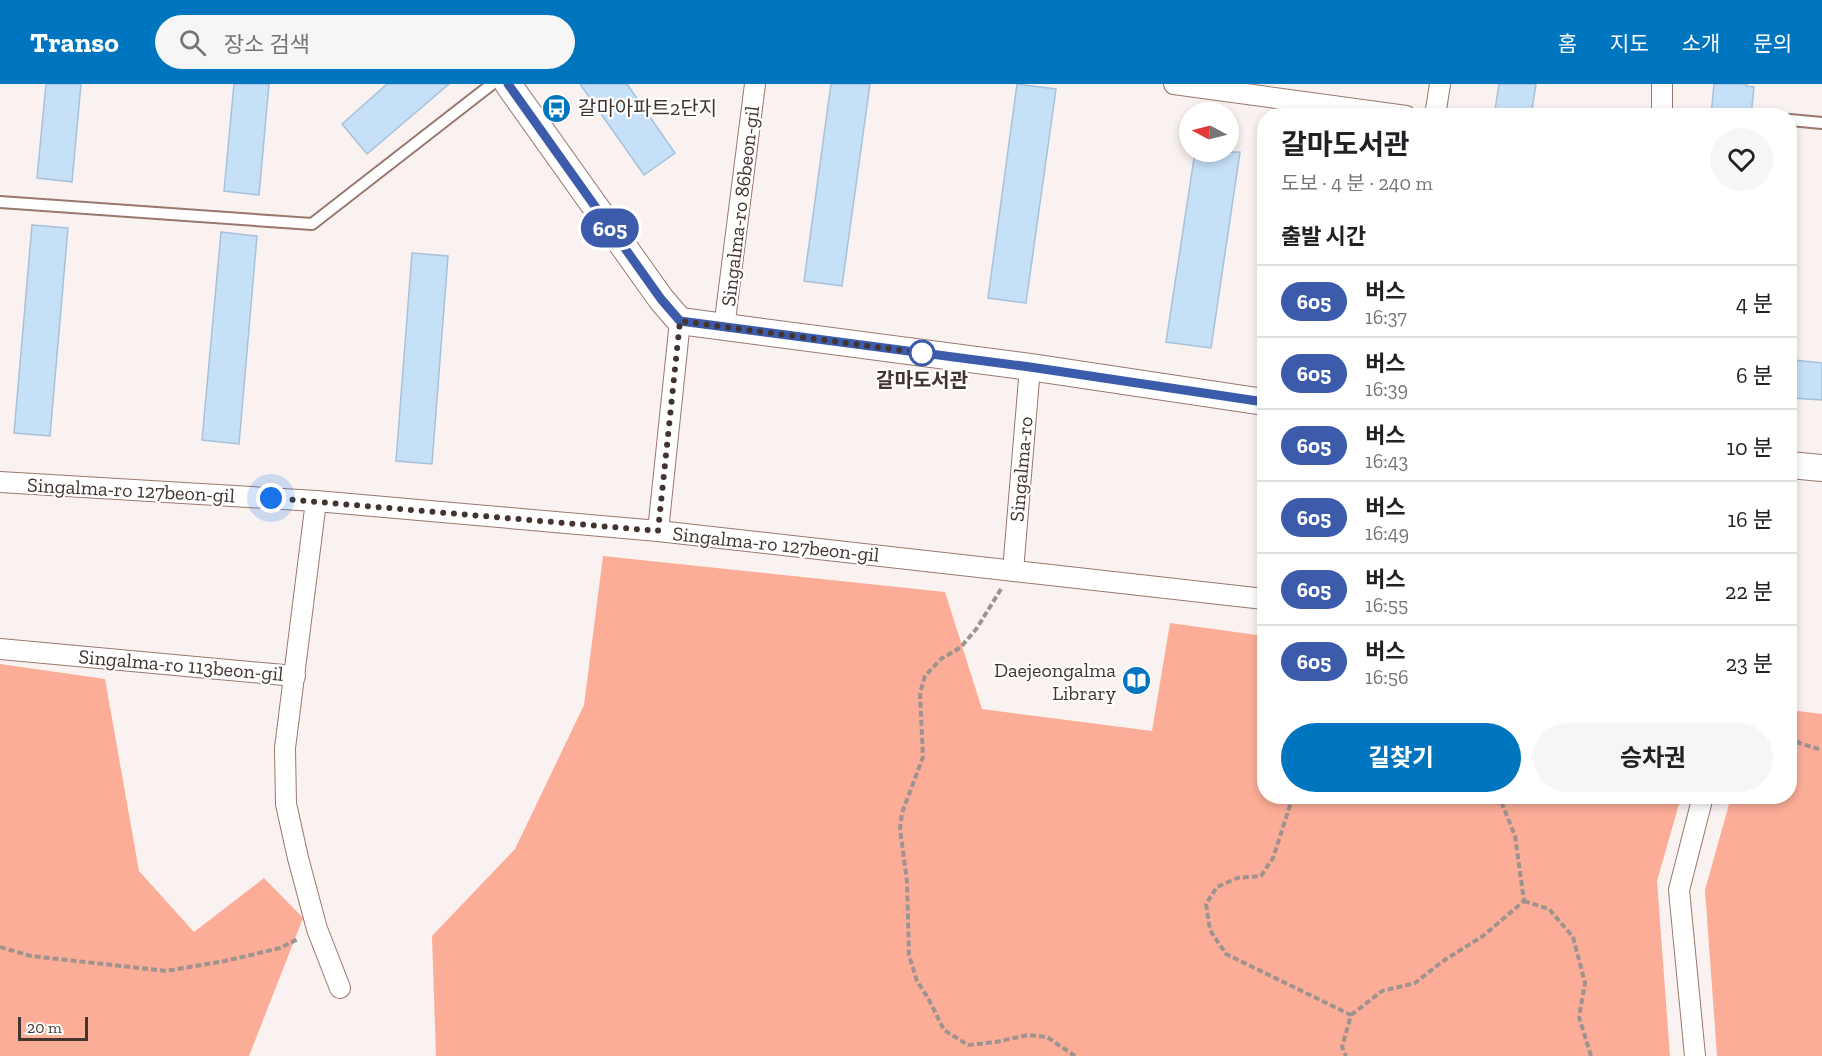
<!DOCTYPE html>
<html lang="ko">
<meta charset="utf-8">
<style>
:root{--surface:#fff;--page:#f6f6f6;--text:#202124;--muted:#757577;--line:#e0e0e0;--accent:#0075bf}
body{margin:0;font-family:"Zilla Slab","Noto Sans KR",serif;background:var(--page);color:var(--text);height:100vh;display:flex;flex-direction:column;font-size:22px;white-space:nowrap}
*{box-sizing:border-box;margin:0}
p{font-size:20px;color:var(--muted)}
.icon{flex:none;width:33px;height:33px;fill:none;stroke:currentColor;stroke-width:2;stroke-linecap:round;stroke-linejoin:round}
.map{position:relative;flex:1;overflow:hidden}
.panel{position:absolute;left:1257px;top:24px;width:540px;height:696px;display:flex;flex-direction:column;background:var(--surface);border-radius:24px;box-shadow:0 3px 9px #0003}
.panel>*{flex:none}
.badge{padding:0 12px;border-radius:20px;font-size:21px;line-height:39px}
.needle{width:39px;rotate:277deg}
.controls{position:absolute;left:1179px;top:18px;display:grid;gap:12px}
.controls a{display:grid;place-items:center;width:60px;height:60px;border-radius:50%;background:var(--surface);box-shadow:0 3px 9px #0003;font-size:30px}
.scale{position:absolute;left:18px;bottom:15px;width:70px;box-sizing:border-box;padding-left:6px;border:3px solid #43342f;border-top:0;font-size:16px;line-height:21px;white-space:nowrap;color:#43342f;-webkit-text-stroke:4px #fff;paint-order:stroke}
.you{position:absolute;width:30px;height:30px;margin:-15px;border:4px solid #fff;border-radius:50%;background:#1a73e8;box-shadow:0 0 0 9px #1a73e833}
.map>.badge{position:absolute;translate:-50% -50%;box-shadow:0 0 0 3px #fff}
h2{padding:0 24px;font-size:22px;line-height:54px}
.round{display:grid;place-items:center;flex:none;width:63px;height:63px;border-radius:32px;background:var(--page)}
.head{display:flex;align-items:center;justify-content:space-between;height:102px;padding:0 24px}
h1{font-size:28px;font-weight:700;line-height:45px}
.primary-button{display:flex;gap:12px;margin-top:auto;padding:12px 24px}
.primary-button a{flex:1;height:69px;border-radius:36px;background:var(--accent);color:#fff;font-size:24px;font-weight:700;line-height:69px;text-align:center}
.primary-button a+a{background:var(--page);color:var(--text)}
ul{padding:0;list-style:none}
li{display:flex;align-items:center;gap:18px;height:72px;padding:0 24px;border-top:2px solid var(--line)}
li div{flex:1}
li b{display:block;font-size:22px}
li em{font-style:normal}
li .badge{min-width:66px;font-weight:700;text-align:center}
header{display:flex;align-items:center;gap:36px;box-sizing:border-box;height:84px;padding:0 30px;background:var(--accent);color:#fff}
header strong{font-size:28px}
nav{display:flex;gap:33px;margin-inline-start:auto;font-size:21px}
.search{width:420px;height:54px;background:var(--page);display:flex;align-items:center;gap:15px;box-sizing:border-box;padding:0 21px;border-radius:33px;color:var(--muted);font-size:22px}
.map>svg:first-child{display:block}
.green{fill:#fbad97}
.building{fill:#c6e0f8;stroke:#a6c1db;stroke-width:1.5}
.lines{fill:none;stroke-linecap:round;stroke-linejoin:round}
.service-casing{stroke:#9a776d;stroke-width:14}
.minor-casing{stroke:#9a776d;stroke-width:22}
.tertiary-casing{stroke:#9a776d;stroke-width:28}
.path{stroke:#9f9390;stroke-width:4;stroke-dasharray:6 3;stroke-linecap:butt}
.service{stroke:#fff;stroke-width:10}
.minor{stroke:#fff;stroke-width:20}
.tertiary{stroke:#fff;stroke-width:26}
.line-casing{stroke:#fff;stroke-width:14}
.line{stroke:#3d5bab;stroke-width:9}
.walk{stroke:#43342f;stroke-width:6;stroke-dasharray:0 10.8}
.stop-dot{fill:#fff;stroke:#3d5bab;stroke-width:3}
.labels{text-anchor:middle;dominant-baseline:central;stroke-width:4.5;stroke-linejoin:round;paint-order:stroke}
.poi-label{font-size:20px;fill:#43342f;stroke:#fff;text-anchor:start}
.street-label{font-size:20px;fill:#43342f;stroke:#fff}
.stop-label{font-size:20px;font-weight:bold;fill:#43342f;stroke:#fff}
</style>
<header>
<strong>Transo</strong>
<div class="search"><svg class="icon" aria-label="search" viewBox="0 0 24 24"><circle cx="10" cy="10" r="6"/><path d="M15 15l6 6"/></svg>장소 검색</div>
<nav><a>홈</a><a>지도</a><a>소개</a><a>문의</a></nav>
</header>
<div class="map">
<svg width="1822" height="972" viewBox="0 0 1822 972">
<rect width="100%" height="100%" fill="#faf2f0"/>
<!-- green -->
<g class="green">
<path d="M 603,472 L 945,508 L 982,625 L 1152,647 L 1170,539 L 1264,552 L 1264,712 L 1681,713 L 1657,797 L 1670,972 L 436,972 L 432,852 L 515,765 L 584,621 Z"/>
<path d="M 0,580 L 105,595 L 139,787 L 194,848 L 264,794 L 303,834 L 249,972 L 0,972 Z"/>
<path d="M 1790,626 L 1822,630 L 1822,972 L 1717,972 L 1705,806 L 1731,713 L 1790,712 Z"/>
</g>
<!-- building -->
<g class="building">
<path d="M 46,0 L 81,0 L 72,98 L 37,94 Z"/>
<path d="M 234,0 L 269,0 L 259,111 L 224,107 Z"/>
<path d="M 387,0 L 449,0 L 367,70 L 342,40 Z"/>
<path d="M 580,0 L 627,0 L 675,69 L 644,91 Z"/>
<path d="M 831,0 L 870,0 L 842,202 L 804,197 Z"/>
<path d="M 1017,0 L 1056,5 L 1026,219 L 988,214 Z"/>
<path d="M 1499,0 L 1536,0 L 1531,32 L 1494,32 Z"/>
<path d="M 1714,0 L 1747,0 L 1746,2 L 1754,3 L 1751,32 L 1711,32 Z"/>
<path d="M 1195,68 L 1240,68 L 1211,264 L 1166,258 Z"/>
<path d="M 32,141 L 68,144 L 50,352 L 14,349 Z"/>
<path d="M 221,148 L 257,152 L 239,360 L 202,356 Z"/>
<path d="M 412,169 L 448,172 L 432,380 L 396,377 Z"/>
<path d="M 1794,276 L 1822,279 L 1822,316 L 1791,314 Z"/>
</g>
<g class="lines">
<defs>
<g id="service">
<path d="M 1790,36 L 1822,39"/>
<path d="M 0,118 L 312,140 L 492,0"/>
</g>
<g id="minor">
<path d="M 1174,0 L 1406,32"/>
<path d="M 1435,32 L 1440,0"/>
<path d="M 1662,32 L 1662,0"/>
<path d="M 724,244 L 755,0"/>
<path d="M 0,398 L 316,417 L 658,447 L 1264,515"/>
<path d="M 316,417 L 285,664 L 286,720 L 298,774 L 317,845 L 340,904"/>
<path d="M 658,447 L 680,237"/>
<path d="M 1013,487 L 1030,283"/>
<path d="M 0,565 L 295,592"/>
<path d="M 1695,972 L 1679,806 L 1703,712"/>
</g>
<g id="tertiary">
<path d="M 508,0 L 661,215 L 680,237 L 1030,283 L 1264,318"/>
<path d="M 1790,381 L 1822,384"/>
</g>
</defs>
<!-- service casing -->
<use href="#service" class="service-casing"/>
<!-- minor casing -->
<use href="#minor" class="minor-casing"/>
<!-- tertiary casing -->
<use href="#tertiary" class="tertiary-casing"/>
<!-- path -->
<g class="path">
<path d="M 1001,505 L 977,544 L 961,563 L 941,575 L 925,592 L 920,609 L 923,673 L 902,729 L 900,745 L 907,797 L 909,871 L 917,897 L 928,914 L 944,946 L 968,961 L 996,958 L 1028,951 L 1047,953 L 1075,972"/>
<path d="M 1790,651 L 1799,659 L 1822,666"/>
<path d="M 1293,712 L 1273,774 L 1261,792 L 1237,794 L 1217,803 L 1206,820 L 1210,846 L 1226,870 L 1351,931 L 1342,963 L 1346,972"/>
<path d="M 1524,817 L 1549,825 L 1573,853 L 1585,899 L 1579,933 L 1591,972"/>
<path d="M 0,863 L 31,872 L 166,887 L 225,877 L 280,864 L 298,855"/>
<path d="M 1351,931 L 1382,907 L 1415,899 L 1443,877 L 1483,852 L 1524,817 L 1515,752 L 1499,712"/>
</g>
<!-- service -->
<use href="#service" class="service"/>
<!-- minor -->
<use href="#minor" class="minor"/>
<!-- tertiary -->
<use href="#tertiary" class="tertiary"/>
</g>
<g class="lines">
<defs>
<path id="line" d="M 508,0 L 661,215 L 680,237 L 1030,283 L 1264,318"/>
</defs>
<!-- line casing -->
<use href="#line" class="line-casing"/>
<!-- line -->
<use href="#line" class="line"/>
<!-- walk -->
<path class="walk" d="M 271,414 L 658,447 L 680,237 L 922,269"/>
</g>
<!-- icons -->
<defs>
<symbol id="bus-disc" viewBox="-11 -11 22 22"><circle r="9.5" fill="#0075bf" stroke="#fff"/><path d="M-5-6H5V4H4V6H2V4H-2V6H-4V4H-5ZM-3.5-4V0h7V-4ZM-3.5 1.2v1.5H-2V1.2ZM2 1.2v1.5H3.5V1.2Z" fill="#fff"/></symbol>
<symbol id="library-disc" viewBox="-11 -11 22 22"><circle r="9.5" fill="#0075bf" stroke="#fff"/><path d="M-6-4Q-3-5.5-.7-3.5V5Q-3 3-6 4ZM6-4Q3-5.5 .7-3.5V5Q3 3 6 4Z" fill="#fff"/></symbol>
</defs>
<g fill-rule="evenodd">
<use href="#bus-disc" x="540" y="8" width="33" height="33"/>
<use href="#library-disc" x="1120" y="580" width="33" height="33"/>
</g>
<!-- markers -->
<circle class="stop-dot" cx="922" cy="269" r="12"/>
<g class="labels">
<!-- poi labels -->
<g class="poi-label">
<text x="578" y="24">갈마아파트2단지</text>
<text x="1116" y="586" text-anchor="end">Daejeongalma<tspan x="1116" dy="23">Library</tspan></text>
</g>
<!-- street labels -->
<g class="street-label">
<text transform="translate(740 122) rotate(-83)">Singalma-ro 86beon-gil</text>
<text transform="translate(1021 385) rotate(-85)">Singalma-ro</text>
<text transform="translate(131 406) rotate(3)">Singalma-ro 127beon-gil</text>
<text transform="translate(776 460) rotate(6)">Singalma-ro 127beon-gil</text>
<text transform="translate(181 581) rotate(5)">Singalma-ro 113beon-gil</text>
</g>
<!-- stop labels -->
<g class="stop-label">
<text x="922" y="296">갈마도서관</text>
</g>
</g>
</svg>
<div class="controls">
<a><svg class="needle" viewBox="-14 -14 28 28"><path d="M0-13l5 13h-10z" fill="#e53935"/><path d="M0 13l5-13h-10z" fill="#757577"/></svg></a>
</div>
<div class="scale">20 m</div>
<div class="you" style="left:271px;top:414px"></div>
<b class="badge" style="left:610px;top:144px;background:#3d5bab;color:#fff">605</b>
<section class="panel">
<div class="head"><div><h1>갈마도서관</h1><p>도보 · 4 분 · 240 m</p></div><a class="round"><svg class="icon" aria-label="heart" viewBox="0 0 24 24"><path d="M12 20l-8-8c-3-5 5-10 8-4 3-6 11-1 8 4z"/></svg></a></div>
<h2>출발 시간</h2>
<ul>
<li><span class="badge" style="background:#3d5bab;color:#fff">605</span><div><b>버스</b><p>16:37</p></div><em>4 분</em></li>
<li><span class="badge" style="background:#3d5bab;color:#fff">605</span><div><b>버스</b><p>16:39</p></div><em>6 분</em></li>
<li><span class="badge" style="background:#3d5bab;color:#fff">605</span><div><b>버스</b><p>16:43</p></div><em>10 분</em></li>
<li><span class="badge" style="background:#3d5bab;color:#fff">605</span><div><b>버스</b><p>16:49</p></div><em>16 분</em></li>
<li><span class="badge" style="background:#3d5bab;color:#fff">605</span><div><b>버스</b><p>16:55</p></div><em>22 분</em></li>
<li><span class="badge" style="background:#3d5bab;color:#fff">605</span><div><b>버스</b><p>16:56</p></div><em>23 분</em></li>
</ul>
<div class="primary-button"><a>길찾기</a><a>승차권</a></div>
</section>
</div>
